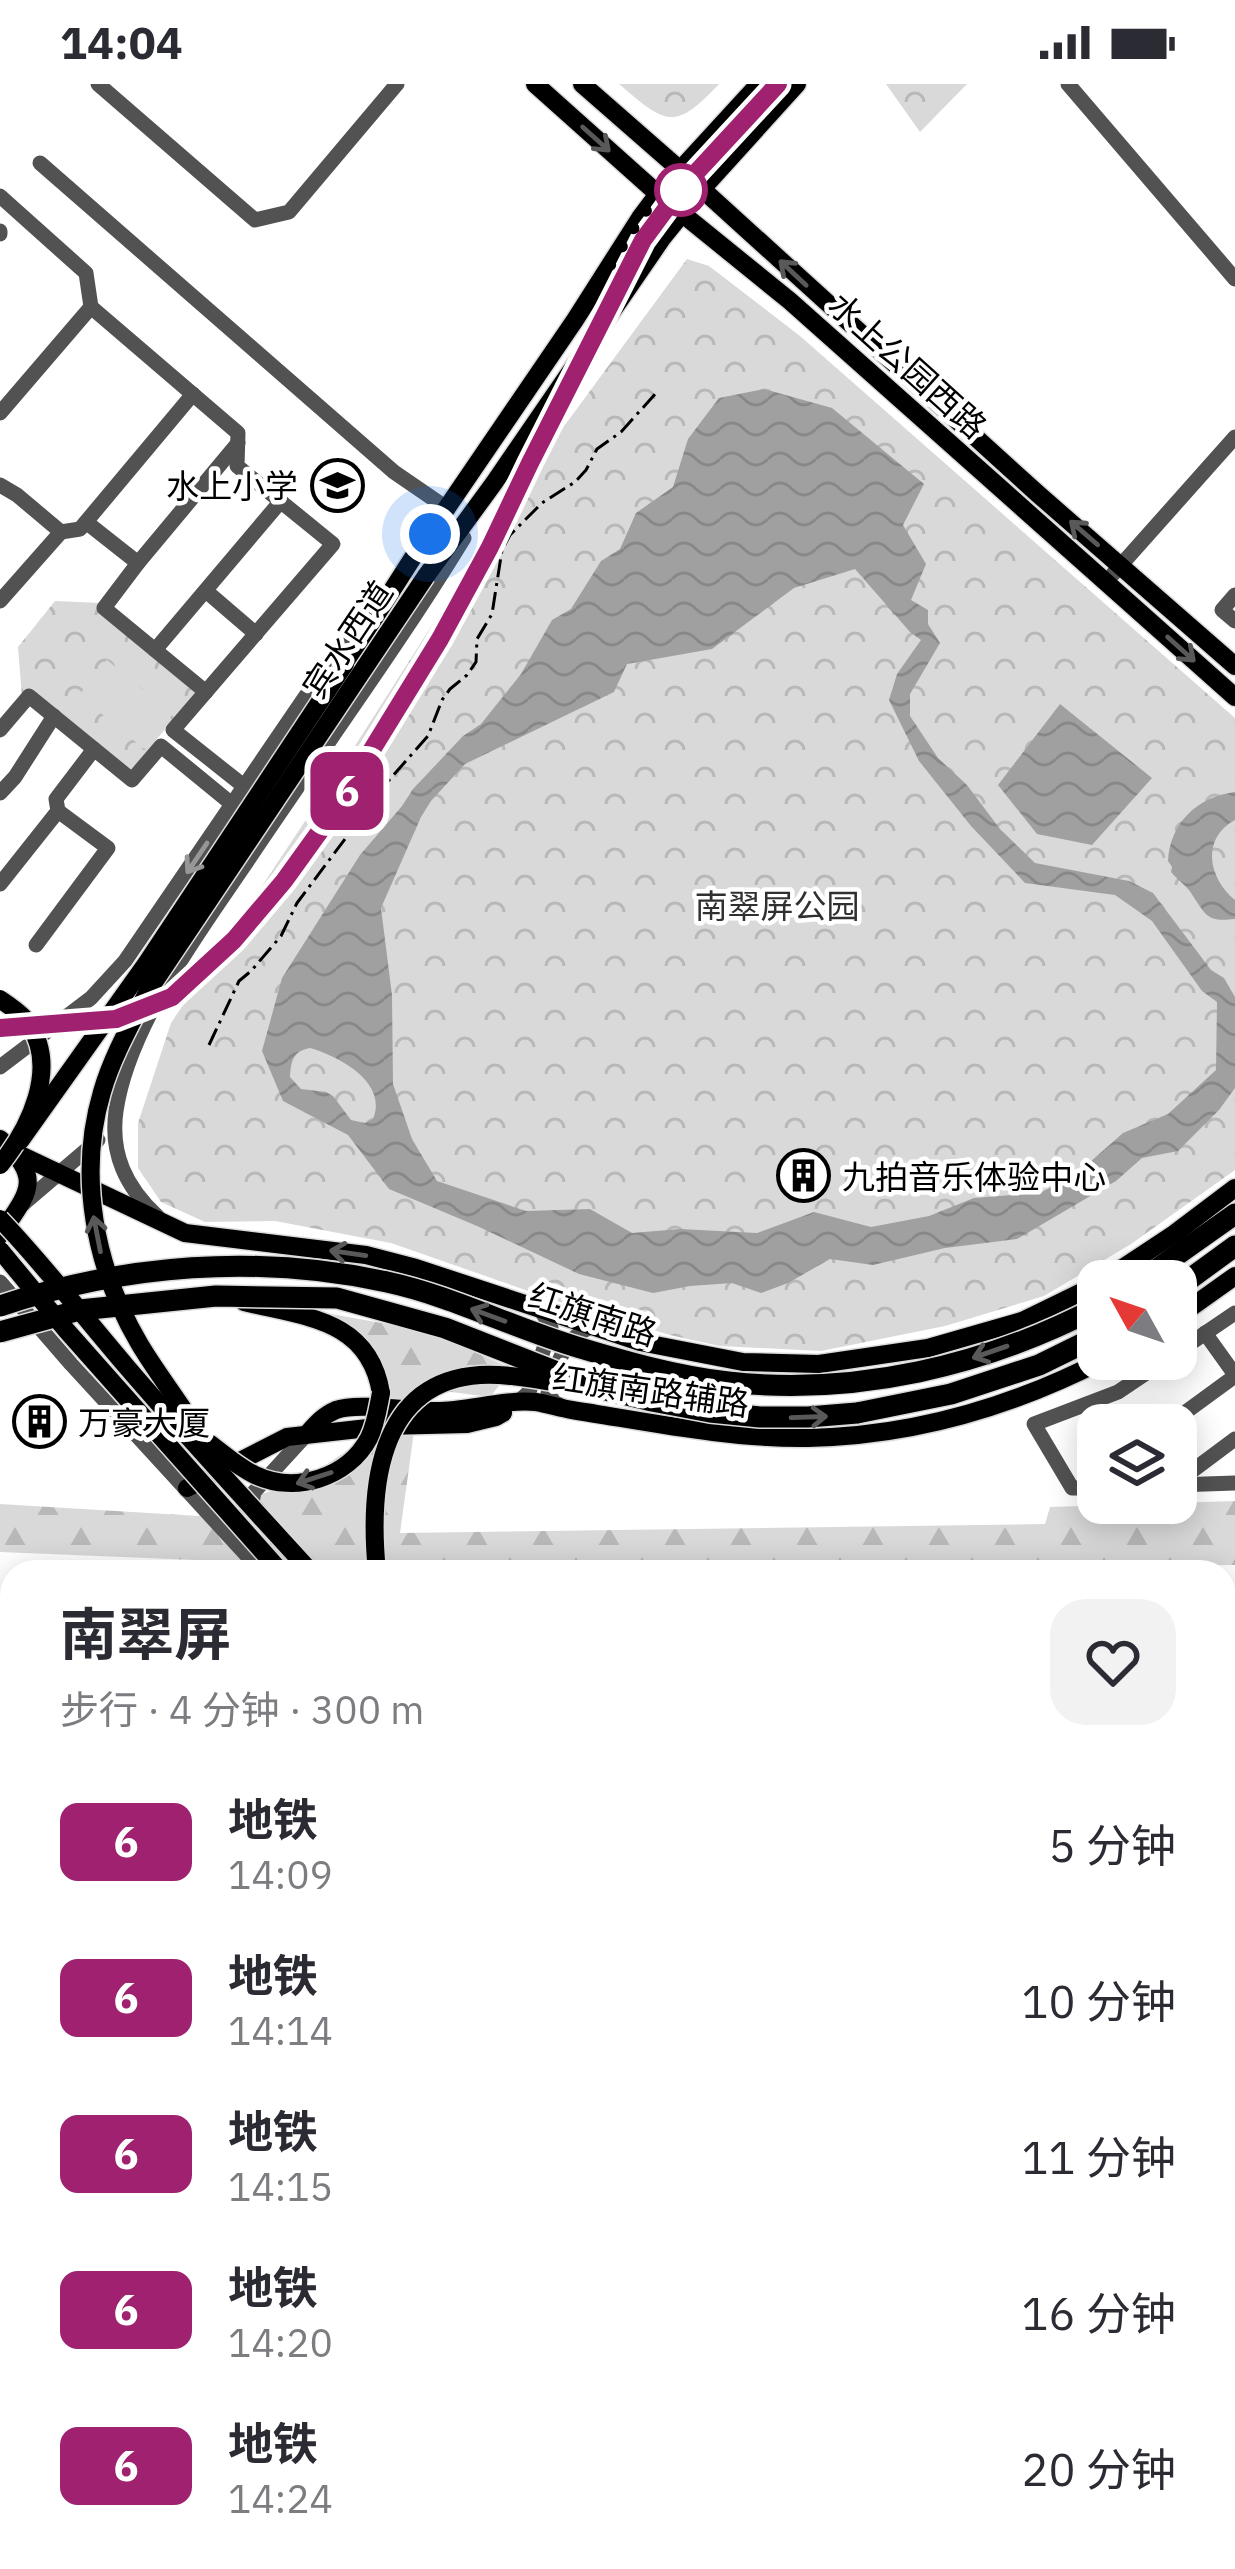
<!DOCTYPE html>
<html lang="zh">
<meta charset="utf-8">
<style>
:root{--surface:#fff;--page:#f2f2f3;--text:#2b2b33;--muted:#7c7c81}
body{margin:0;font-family:"IBM Plex Sans","Noto Sans SC",sans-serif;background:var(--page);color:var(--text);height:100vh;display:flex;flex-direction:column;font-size:45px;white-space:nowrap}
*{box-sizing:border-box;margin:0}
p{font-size:39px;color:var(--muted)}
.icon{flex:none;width:66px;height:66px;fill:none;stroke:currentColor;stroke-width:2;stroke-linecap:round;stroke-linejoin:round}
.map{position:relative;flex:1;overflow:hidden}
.side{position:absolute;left:0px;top:1476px;width:1236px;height:1011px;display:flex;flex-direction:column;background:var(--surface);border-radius:36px 36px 0 0;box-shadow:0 6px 30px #0003}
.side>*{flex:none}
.badge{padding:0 24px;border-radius:18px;font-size:42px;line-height:78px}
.needle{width:78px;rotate:310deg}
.buttons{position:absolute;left:1077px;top:1176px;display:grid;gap:24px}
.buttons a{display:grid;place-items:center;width:120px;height:120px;border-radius:24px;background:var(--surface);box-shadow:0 6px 30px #0003;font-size:60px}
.you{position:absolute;width:60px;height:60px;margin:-30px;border:9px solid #fff;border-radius:50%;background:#1a73e8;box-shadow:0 0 0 18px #1a73e833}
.map>.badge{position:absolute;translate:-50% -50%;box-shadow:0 0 0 6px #fff}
.round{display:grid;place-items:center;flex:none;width:126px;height:126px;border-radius:36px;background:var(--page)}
.overview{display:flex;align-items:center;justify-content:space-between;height:204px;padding:0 60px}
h1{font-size:57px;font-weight:700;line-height:90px}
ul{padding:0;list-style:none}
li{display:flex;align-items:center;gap:36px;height:156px;padding:0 60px}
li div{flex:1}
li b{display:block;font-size:45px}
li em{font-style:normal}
li .badge{min-width:132px;font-weight:700;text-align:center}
.status{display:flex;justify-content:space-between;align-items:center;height:84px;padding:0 60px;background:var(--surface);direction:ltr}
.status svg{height:33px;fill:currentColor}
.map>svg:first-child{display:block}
.forest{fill:url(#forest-firs)}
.park{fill:url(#park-crowns)}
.pitch{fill:#d9d9d9}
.water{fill:url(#water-waves);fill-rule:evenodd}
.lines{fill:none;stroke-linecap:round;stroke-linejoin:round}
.major-casing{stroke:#dbdbdb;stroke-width:21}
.highway-casing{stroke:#dbdbdb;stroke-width:24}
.minor{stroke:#525252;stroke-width:15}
.major{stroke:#000;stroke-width:18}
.highway{stroke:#000;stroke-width:21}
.rail{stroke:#000;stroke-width:3;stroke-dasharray:18 6 3 6;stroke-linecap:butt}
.major-bridge-casing{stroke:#dbdbdb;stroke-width:21;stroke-linecap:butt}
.highway-bridge-casing{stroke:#dbdbdb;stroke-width:24;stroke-linecap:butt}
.major-bridge{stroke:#000;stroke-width:18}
.highway-bridge{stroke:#000;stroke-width:21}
.oneway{stroke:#595959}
.oneway2{stroke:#979797}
.line-casing{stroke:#fff;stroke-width:27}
.line{stroke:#9f216f;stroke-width:18}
.walk{stroke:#000;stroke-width:12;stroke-dasharray:0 21.6}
.stop-dot{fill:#fff;stroke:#9f216f;stroke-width:6}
.labels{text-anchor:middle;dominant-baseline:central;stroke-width:9;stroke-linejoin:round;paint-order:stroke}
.street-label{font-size:33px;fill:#000;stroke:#fff}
.poi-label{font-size:33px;fill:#000;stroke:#fff;text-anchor:start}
.park-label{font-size:33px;fill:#303030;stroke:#fff}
</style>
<div class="status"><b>14:04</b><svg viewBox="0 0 49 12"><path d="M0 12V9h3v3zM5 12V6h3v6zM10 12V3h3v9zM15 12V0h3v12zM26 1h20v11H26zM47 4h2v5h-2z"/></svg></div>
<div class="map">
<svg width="1235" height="2485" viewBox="0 0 1235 2485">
<defs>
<pattern id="forest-firs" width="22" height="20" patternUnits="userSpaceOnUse" patternTransform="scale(3)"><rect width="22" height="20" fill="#d9d9d9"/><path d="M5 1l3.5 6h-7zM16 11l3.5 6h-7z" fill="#b8b8b8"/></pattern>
<pattern id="park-crowns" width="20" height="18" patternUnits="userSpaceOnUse" patternTransform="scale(3)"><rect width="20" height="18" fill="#d9d9d9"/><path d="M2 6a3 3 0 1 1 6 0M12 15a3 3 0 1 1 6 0" fill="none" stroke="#b8b8b8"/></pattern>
<pattern id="water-waves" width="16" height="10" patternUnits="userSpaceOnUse" patternTransform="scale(3)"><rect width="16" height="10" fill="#a0a0a0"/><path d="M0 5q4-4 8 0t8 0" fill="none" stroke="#888"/></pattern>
</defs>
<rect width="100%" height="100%" fill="#fff"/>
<!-- forest -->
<path class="forest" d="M 304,1225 L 431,1248 L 512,1285 L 490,1313 L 420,1304 L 400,1449 L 1045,1440 L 1050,1423 L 1235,1417 L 1235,1481 L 485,1488 L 0,1468 L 0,1420 L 198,1432 L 306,1395 L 352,1363 L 377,1323 L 363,1274 Z"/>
<!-- park -->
<g class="park">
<path d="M 619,0 L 719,0 C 674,48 666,40 619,0 Z"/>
<path d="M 886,0 L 967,0 L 920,48 Z"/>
<path d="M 687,175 L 709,182 L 800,252 L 1235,634 L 1235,1086 L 1131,1160 L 1044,1212 L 945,1242 L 821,1267 L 720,1262 L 674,1252 L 577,1224 L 391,1159 L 275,1137 L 205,1138 L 161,1118 L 138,1084 L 138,1039 L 171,939 L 353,665 L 526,394 Z"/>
<path d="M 55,517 L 101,519 L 199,605 L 125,693 L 22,613 L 18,563 Z"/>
<path d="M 1235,2304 L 1235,2485 L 342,2485 L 400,2475 L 1224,2475 L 1224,2307 Z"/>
</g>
<!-- pitch -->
<path class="pitch" d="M 107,576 L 173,630 L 144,665 L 79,611 Z"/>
<!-- water -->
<g class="water">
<path d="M 764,305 L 832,324 L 924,400 L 903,441 L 926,480 L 911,516 L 928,526 L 928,540 L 940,559 L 910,610 L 910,632 L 938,674 L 967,701 L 1000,745 L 1035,779 L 1129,797 L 1153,809 L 1211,886 L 1224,894 L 1235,913 L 1235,1004 L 1219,1026 L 1178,1067 L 1142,1074 L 1116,1097 L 1017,1155 L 945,1164 L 873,1181 L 830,1175 L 788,1199 L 761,1209 L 732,1199 L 690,1202 L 653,1209 L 579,1190 L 477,1142 L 389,1105 L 348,1051 L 283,1017 L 262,967 L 282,894 L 360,771 L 402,722 L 413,705 L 463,652 L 481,640 L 521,590 L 552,536 L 571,525 L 601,477 L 620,465 L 636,429 L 673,403 L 688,355 L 719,314 ZM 855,485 L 910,548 L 921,556 L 897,590 L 889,616 L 919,677 L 971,742 L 1025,799 L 1115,811 L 1152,837 L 1202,907 L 1217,918 L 1216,986 L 1168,1030 L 1123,1049 L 1073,1093 L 1039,1109 L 974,1114 L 929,1132 L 871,1143 L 814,1128 L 757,1149 L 680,1145 L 632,1149 L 590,1125 L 526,1127 L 437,1097 L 412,1055 L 393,1000 L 392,911 L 381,824 L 421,733 L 431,717 L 465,680 L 614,608 L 627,580 L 712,565 L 794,504 ZM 310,964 C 341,973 388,999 373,1035 L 365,1039 L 351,1036 L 333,1012 L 326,1008 L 301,1005 L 290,993 C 291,977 293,967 310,964 Z"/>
<path d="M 1060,620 L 1152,694 L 1092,761 L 1037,750 L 998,701 Z"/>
<path d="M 1235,708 L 1235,736 C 1201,754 1208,794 1235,816 L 1235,835 C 1208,838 1207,833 1193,812 C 1188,803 1178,796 1171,788 L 1172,783 L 1168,777 C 1170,739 1197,713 1235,708 Z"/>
<path d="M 1235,2443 L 1235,2483 L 1227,2485 L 1019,2485 L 1070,2475 L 1224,2475 L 1224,2445 Z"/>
</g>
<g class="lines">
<defs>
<g id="major">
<path d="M 535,0 L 658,110 L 790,217 L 1235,613"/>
<path d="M 582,0 L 702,105 L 1038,410 L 1235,582"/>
<path d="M 426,492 L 494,399 L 663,153 L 702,105 L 797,0"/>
<path d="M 345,580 L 412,475 L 575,236 L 640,134 L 658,110 L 759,0"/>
<path d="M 0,1055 C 45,1095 28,1109 0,1151"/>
<path d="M 16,1069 L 185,1149 L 366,1171 L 416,1184 L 640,1258 L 743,1278 L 819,1280 L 928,1264 L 1022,1237 L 1098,1200"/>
<path d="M 1103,1197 L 1174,1150 L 1235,1104"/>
<path d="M 244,1218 C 305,1233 369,1235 381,1309"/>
<path d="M 1176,1234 L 1235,1192"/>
<path d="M 308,1349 C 317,1339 324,1331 336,1326 C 357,1318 411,1327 436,1327 C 469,1327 503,1315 536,1318 C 548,1320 560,1324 572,1326 C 649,1338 729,1355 808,1354 C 912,1352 1012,1323 1105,1275"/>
<path d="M 187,1404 L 287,1353 L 386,1342 L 467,1340 L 496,1333 L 503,1329"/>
<path d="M 1224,2149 L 1235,2157"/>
<path d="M 1224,2190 L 1235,2197"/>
</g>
<g id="highway">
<path d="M 1140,1197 L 1235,1130"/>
<path d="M 1176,1205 L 1235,1162"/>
<path d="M 857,1329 L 951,1310 L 1039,1281 L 1098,1252"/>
<path d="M 1224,2376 L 1235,2373"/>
<path d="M 1224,2410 L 1235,2407"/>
<path d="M 660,2485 L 715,2475"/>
<path d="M 865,2485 L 923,2475"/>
</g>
</defs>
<!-- major casing -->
<use href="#major" class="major-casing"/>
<!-- highway casing -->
<use href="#highway" class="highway-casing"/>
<!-- minor -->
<g class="minor">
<path d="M 98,0 L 255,136 L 289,128 L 397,0"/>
<path d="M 1068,0 L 1235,195"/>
<path d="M 40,79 L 394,388 L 448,425"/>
<path d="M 0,112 L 86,189 L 91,223 L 0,329"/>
<path d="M 0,147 L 0,150"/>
<path d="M 91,223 L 238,349 L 237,382 L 333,460 L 173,646 L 245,703"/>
<path d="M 0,401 L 17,411 L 61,448 L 0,517"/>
<path d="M 86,438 L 138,479 L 238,359"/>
<path d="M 61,448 L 80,445 L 193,310"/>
<path d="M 138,479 L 104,524 L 155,566 L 281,417"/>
<path d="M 1113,490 L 1235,353"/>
<path d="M 206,507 L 256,550"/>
<path d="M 1235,511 L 1222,526 L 1235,537"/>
<path d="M 155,566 L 206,608"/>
<path d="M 0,646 L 29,612 L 132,696 L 161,662 L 233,721"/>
<path d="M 0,709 L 15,693 L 54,632"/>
<path d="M 0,800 L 58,727 L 56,715 L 94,665"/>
<path d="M 36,861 L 108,764 L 58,727"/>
<path d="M 0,983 L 91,914 L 125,877 L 329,578 L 383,509"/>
<path d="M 23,1120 L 98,1056"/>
<path d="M 157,1132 C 126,1103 110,1070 116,1027 C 128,943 199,848 246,779 C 318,671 396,565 464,454"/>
<path d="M 0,1198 L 71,1280 L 262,1488"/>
<path d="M 1205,1249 L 1235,1291"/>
<path d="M 1176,1269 L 1235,1229"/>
<path d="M 518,1318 L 529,1308 L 551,1244 L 541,1226"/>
<path d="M 563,1323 L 554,1318 L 548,1309 C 559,1278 560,1258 592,1242"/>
<path d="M 1168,1341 L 1235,1292"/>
<path d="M 1176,1399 L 1235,1355"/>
<path d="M 1176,1401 L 1235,1399"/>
<path d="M 1098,1404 L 1072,1404 L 1034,1340 L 1118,1308 L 1167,1275"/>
<path d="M 260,1428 L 252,1419 L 254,1408 L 308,1349"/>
<path d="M 1224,1592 L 1235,1592"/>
<path d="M 1224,1794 L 1235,1794"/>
<path d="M 0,2001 L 4,1986 L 12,1975"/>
<path d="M 1224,2012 L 1235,2019"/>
<path d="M 0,2023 L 1,2032 L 12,2048"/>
<path d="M 1224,2298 L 1235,2295"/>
<path d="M 198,2485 L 249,2475"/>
</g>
<!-- major -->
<use href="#major" class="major"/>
<!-- highway -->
<use href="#highway" class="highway"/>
<!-- rail -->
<path class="rail" d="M 209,961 L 239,897 L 251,887 L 281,852 L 297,819 L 390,695 L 428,652 L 442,616 L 450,605 L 467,591 L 476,578 L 477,555 L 492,530 L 502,466 L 510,451 L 542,419 L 575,398 L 586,386 L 597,365 L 621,348 L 657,308"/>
<defs>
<g id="major-bridge">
<path d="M 0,915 C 9,922 23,930 29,940 C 59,985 29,1045 0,1081"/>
<path d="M 20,1057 L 146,880 L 345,580"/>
<path d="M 0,1135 C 45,1182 84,1233 126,1282 C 186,1352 249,1420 311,1488"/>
<path d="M 0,1166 L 67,1247 L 281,1488"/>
<path d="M 185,1328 C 170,1305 153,1283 139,1259 C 95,1184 77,1092 102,1008 C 112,973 131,940 148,907 L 426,492"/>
<path d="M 209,1359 C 224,1370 238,1383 255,1391 C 295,1410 348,1394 369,1354 C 376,1340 378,1324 381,1309"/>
<path d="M 377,1488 C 369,1408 376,1298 480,1291 C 513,1289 549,1299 582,1302"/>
</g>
<g id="highway-bridge">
<path d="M 0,1222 C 125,1180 258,1170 387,1198 C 452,1212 513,1244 577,1263 C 627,1278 676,1292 728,1298 C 856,1312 985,1282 1098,1223"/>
<path d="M 0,1248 L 80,1226 L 216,1212 L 337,1214 L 445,1244 L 598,1304 L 652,1317 L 710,1328 L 760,1333 L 808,1333 L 857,1329"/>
</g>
</defs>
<!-- major-bridge casing -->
<use href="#major-bridge" class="major-bridge-casing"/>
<!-- highway-bridge casing -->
<use href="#highway-bridge" class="highway-bridge-casing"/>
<!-- major-bridge -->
<use href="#major-bridge" class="major-bridge"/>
<!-- highway-bridge -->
<use href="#highway-bridge" class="highway-bridge"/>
</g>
<!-- one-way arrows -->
<defs><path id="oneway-shaft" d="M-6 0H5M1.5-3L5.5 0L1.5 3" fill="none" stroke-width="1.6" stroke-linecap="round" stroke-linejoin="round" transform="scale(3)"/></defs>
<g class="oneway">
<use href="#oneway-shaft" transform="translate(596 55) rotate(42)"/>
<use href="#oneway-shaft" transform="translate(793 189) rotate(-137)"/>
<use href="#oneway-shaft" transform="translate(1084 449) rotate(-139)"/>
<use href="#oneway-shaft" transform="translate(1181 565) rotate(42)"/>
<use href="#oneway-shaft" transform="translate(97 1150) rotate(-101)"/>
<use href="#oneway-shaft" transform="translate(348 1169) rotate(-172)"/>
<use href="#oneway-shaft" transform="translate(488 1231) rotate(-160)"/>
<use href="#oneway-shaft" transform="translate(990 1268) rotate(161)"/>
<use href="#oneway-shaft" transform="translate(809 1333) rotate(-2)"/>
<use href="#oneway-shaft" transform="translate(314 1394) rotate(162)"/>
</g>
<use class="oneway2" href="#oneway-shaft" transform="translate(197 774) rotate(124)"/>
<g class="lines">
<defs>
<path id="line" d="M 0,944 L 116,935 L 172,913 L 234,856 L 284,797 L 333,729 L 440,555 L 490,463 L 530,379 L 643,156 L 680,106 L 778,0"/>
</defs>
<!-- line casing -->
<use href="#line" class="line-casing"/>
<!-- line -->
<use href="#line" class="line"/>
<!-- walk -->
<path class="walk" d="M 430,450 L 575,236 L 640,134 L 680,85 L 681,106"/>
</g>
<!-- icons -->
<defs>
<symbol id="school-ring" viewBox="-11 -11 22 22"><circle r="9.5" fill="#fff" stroke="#000" stroke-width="1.5"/><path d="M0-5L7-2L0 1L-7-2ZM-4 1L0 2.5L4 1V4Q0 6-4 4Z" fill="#000"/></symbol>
<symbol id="building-ring" viewBox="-11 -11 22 22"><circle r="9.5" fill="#fff" stroke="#000" stroke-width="1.5"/><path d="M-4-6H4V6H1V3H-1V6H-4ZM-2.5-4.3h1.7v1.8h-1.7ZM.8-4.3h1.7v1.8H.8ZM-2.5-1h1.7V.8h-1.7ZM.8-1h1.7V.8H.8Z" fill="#000"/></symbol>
</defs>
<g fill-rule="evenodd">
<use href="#school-ring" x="308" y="372" width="59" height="59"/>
<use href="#building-ring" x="774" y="1062" width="59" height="59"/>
<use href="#building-ring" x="10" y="1308" width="59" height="59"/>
</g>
<!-- markers -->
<circle class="stop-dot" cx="681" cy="106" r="24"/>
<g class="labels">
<!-- street labels -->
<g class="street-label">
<text transform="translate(908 281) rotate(42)">水上公园西路</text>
<text transform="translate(347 555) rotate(-56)">宾水西道</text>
<text transform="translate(593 1230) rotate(18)">红旗南路</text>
<text transform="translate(651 1306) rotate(8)">红旗南路辅路</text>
</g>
<!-- poi labels -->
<g class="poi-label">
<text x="298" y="401" text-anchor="end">水上小学</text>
<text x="842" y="1092">九拍音乐体验中心</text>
<text x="78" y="1338">万豪大厦</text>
</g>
<!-- park labels -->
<g class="park-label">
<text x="777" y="821">南翠屏公园</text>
</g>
</g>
</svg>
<div class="buttons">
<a><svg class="needle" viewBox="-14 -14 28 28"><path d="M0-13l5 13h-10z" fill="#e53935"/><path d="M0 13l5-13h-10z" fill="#7c7c81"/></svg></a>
<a><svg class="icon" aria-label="layers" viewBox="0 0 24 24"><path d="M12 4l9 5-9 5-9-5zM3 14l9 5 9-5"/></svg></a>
</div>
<div class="you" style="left:430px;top:450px"></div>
<b class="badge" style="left:347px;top:707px;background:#9f216f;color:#fff">6</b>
<section class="side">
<div class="overview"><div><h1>南翠屏</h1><p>步行 · 4 分钟 · 300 m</p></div><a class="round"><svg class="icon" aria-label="heart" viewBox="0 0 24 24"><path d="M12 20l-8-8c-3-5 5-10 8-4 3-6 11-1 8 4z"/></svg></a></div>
<ul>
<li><span class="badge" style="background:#9f216f;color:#fff">6</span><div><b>地铁</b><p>14:09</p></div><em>5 分钟</em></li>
<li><span class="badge" style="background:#9f216f;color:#fff">6</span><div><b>地铁</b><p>14:14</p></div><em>10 分钟</em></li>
<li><span class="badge" style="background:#9f216f;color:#fff">6</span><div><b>地铁</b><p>14:15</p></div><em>11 分钟</em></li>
<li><span class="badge" style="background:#9f216f;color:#fff">6</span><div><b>地铁</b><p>14:20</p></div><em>16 分钟</em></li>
<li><span class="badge" style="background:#9f216f;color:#fff">6</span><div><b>地铁</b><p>14:24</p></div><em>20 分钟</em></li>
</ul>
</section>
</div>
